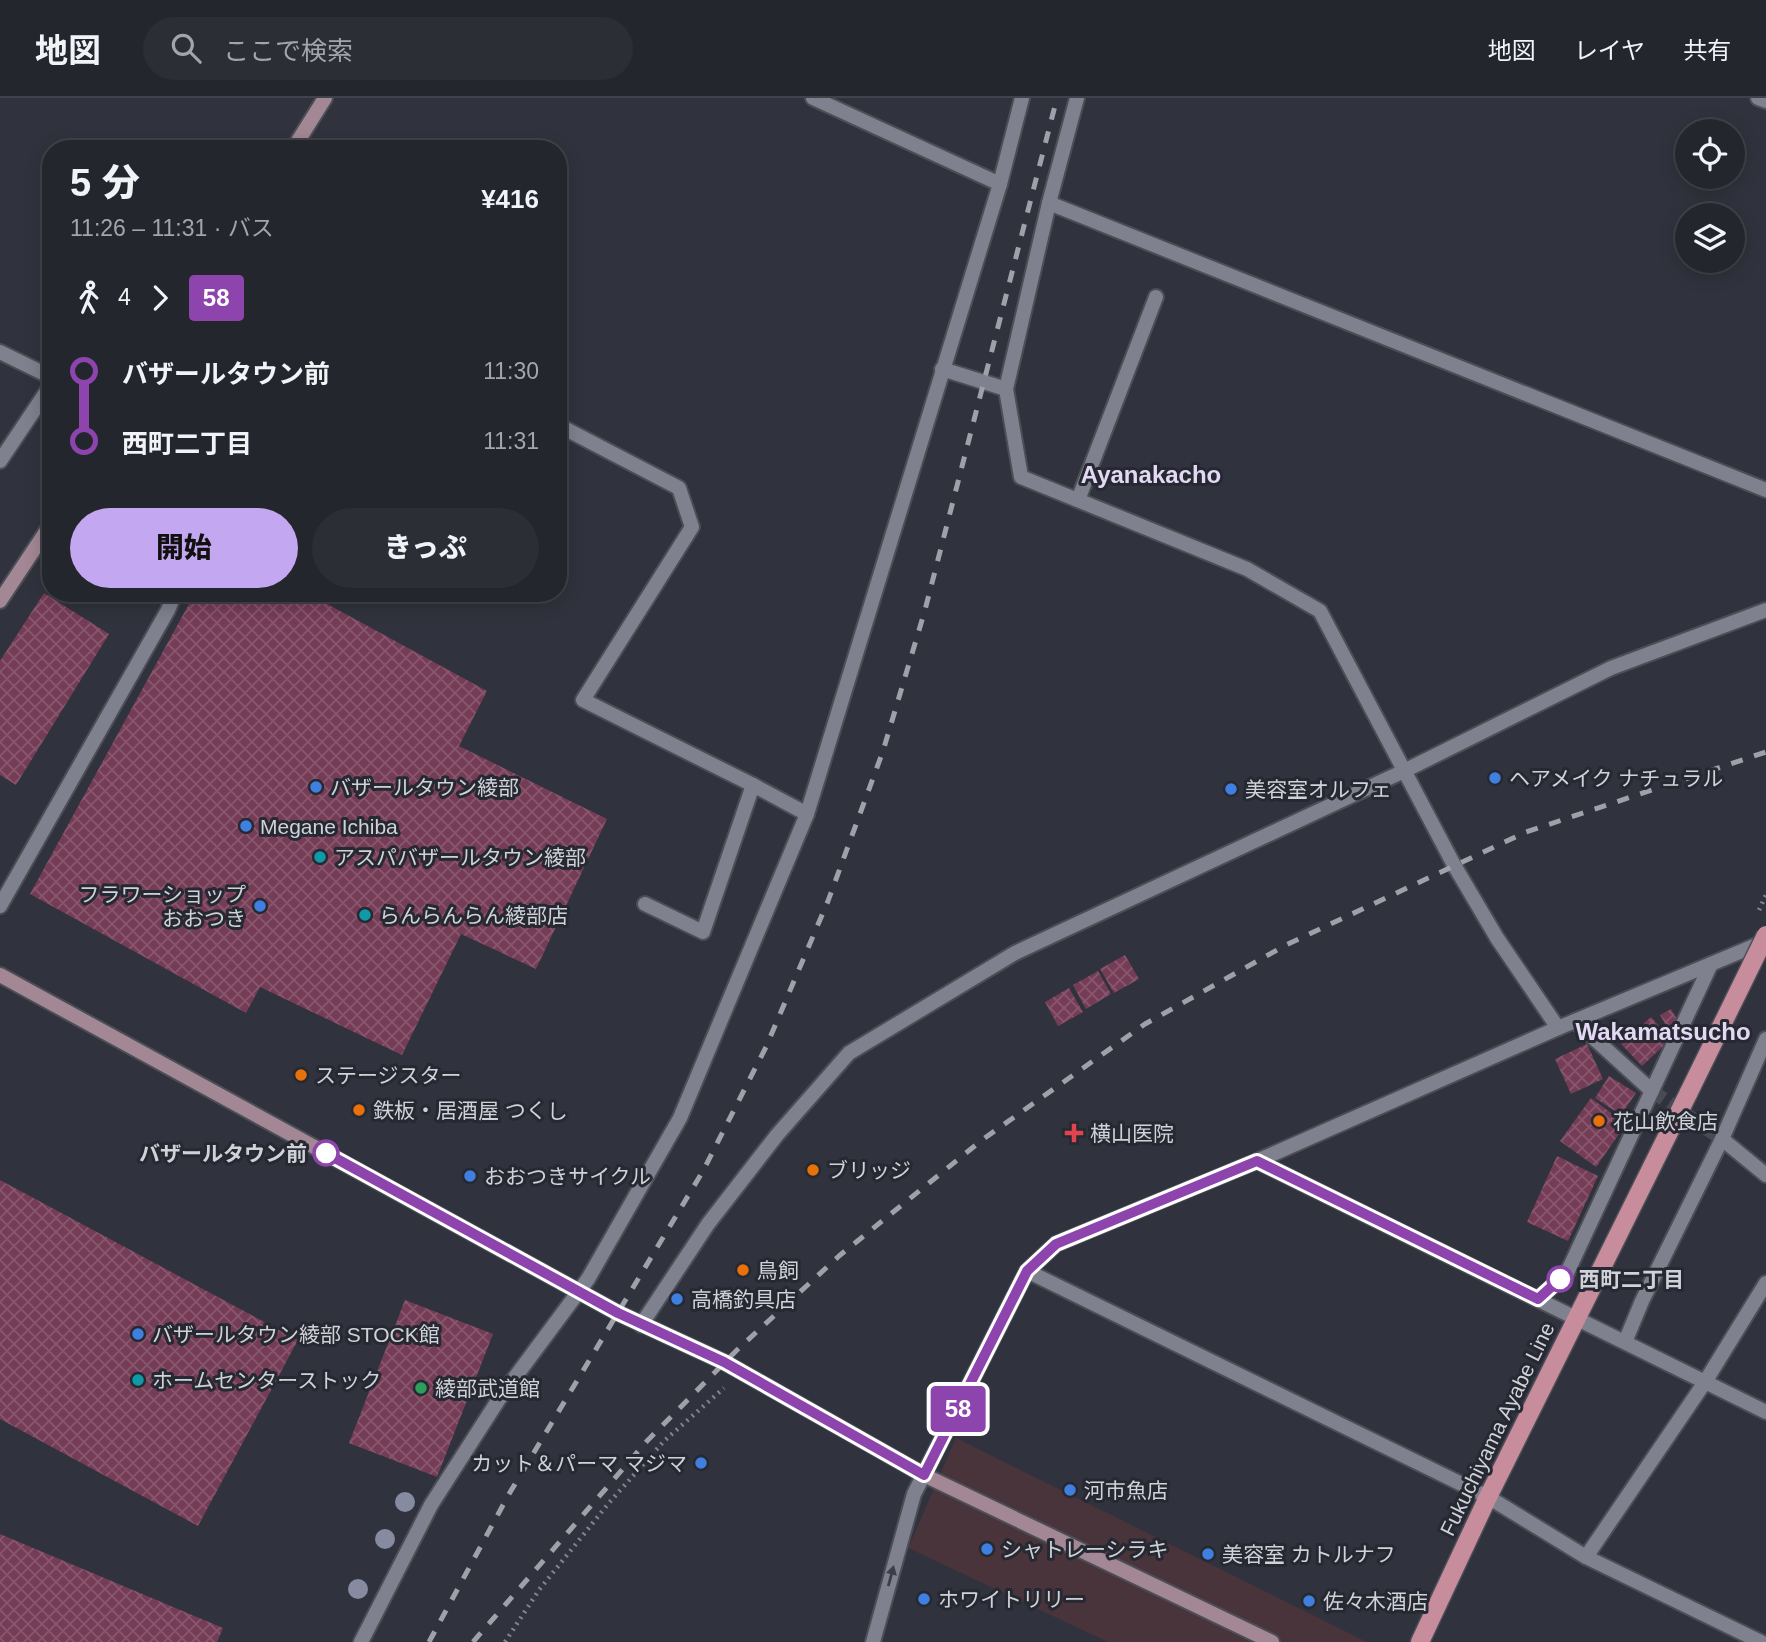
<!DOCTYPE html>
<html lang="ja">
<meta charset="utf-8">
<style>
:root{--surface:#24262e;--page:#2c2e36;--text:#f1f3f6;--muted:#a3a5aa;--line:#41434a;--accent:#c4a7f1}
body{margin:0;font-family:Arial,"Noto Sans JP",sans-serif;background:var(--page);color:var(--text);height:100vh;display:flex;flex-direction:column;font-size:26px;white-space:nowrap}
*{box-sizing:border-box;margin:0}
p{font-size:23px;color:var(--muted)}
.icon{flex:none;width:38px;height:38px;fill:none;stroke:currentColor;stroke-width:2;stroke-linecap:round;stroke-linejoin:round}
.map{position:relative;flex:1;overflow:hidden}
.side{position:absolute;left:42px;top:42px;width:525px;height:462px;display:flex;flex-direction:column;background:var(--surface);border-radius:28px;box-shadow:0 4px 18px #0003,0 0 0 2px var(--line)}
.side>*{flex:none}
.badge{padding:0 14px;border-radius:5px;font-size:24px;line-height:46px}
.buttons{position:absolute;left:1675px;top:21px;display:grid;gap:14px}
.buttons a{display:grid;place-items:center;width:70px;height:70px;border-radius:50%;background:var(--surface);box-shadow:0 4px 18px #0003,0 0 0 2px var(--line);font-size:35px}
.map>.badge{position:absolute;translate:-50% -50%;box-shadow:0 0 0 4px #fff}
.legs{display:flex;align-items:center;gap:10px;height:77px;padding:0 28px;font-size:23px}
.legs p{margin-inline-start:auto}
.headline{display:flex;align-items:center;justify-content:space-between;height:119px;padding:0 28px}
h1{font-size:38px;font-weight:800;line-height:52px}
.action{display:flex;gap:14px;margin-top:auto;padding:14px 28px}
.action a{flex:1;height:80px;border-radius:42px;background:var(--accent);color:#111;font-size:28px;font-weight:800;line-height:80px;text-align:center}
.action a+a{background:var(--page);color:var(--text)}
ul{padding:0 28px;list-style:none}
li{display:flex;align-items:center;gap:24px;height:70px;font-size:26px}
li i{display:grid;place-items:center;width:10px;height:100%;margin:0 9px;background:currentColor}
li i::after{content:'';width:18px;height:18px;margin:-9px;border:5px solid;border-radius:50%;background:var(--surface)}
li p{margin-inline-start:auto}
li:first-child i{background:linear-gradient(#0000 50%,currentColor 0)}
li:last-child i{background:linear-gradient(currentColor 50%,#0000 0)}
header{display:flex;align-items:center;gap:42px;box-sizing:border-box;height:98px;padding:0 35px;background:var(--surface);border-bottom:2px solid var(--line)}
header strong{font-size:33px}
nav{display:flex;gap:38px;margin-inline-start:auto;font-size:24px}
.search{width:490px;height:63px;background:var(--page);display:flex;align-items:center;gap:18px;box-sizing:border-box;padding:0 24px;border-radius:38px;color:var(--muted);font-size:26px}
.map>svg:first-child{display:block}
.commercial{fill:#48343a}
.building{fill:url(#building-cross-hatch)}
.lines{fill:none;stroke-linecap:round;stroke-linejoin:round}
.street-tunnel{stroke:#484a54;stroke-width:14;stroke-dasharray:14 7;stroke-linecap:butt}
.lane-casing{stroke:#4c4e56;stroke-width:18}
.street-casing{stroke:#4c4e56;stroke-width:18}
.secondary-casing{stroke:#4c4e56;stroke-width:18}
.primary-casing{stroke:#4c4e56;stroke-width:21}
.path{stroke:#82848d;stroke-width:4.5;stroke-dasharray:2 5;stroke-linecap:butt}
.lane{stroke:#7f818e;stroke-width:14}
.street{stroke:#7f818e;stroke-width:14}
.secondary{stroke:#a38795;stroke-width:14}
.primary{stroke:#c88d9c;stroke-width:18}
.rail{stroke:#9fa1a9;stroke-width:5;stroke-dasharray:12 12;stroke-linecap:butt}
.primary-bridge-casing{stroke:#4c4e56;stroke-width:21;stroke-linecap:butt}
.primary-bridge{stroke:#c88d9c;stroke-width:18}
.tree{fill:#868ba2}
.oneway{fill:#3c3e49}
.line-1-casing{stroke:#fff;stroke-width:16}
.line-1{stroke:#8e44ad;stroke-width:10}
.shop-dot{fill:#3f7fe0;stroke:#262832;stroke-width:2.5}
.culture-dot{fill:#0f9aa8;stroke:#262832;stroke-width:2.5}
.food-dot{fill:#e8710a;stroke:#262832;stroke-width:2.5}
.health-dot{fill:#e0444e;stroke:#262832;stroke-width:2.5}
.stop-1-dot{fill:#fff;stroke:#8e44ad;stroke-width:3.5}
.leisure-dot{fill:#2e9e5b;stroke:#262832;stroke-width:2.5}
.labels{text-anchor:middle;dominant-baseline:central;stroke-width:6;stroke-linejoin:round;paint-order:stroke}
.poi-label{font-size:21px;fill:#d0d2d9;stroke:#262832;text-anchor:start}
.stop-label{font-size:21px;font-weight:bold;fill:#d0d2d9;stroke:#262832;text-anchor:end}
.street-label{font-size:21px;fill:#d0d2d9;stroke:#262832}
.quarter-label{font-size:24px;font-weight:bold;fill:#e3d9f5;stroke:#262832}
</style>
<header>
<strong>地図</strong>
<div class="search"><svg class="icon" aria-label="search" viewBox="0 0 24 24"><circle cx="10" cy="10" r="6"/><path d="M15 15l6 6"/></svg>ここで検索</div>
<nav><a>地図</a><a>レイヤ</a><a>共有</a></nav>
</header>
<div class="map">
<svg width="1766" height="1544" viewBox="0 0 1766 1544">
<defs>
<pattern id="building-cross-hatch" width="8" height="8" patternUnits="userSpaceOnUse" patternTransform="scale(1.75)"><rect width="8" height="8" fill="#753c56"/><path d="M0 0l8 8M0 8l8-8" fill="none" stroke="#88576e"/></pattern>
</defs>
<rect width="100%" height="100%" fill="#30323d"/>
<!-- commercial -->
<path class="commercial" d="M 956,1340 L 1367,1544 L 1108,1544 L 908,1450 Z"/>
<!-- building -->
<g class="building">
<path d="M 44,495 L 109,536 L 16,687 L 0,677 L 0,563 Z"/>
<path d="M 195,495 L 307,495 L 487,593 L 459,648 L 607,721 L 536,871 L 461,836 L 402,957 L 260,889 L 246,915 L 30,796 Z"/>
<path d="M 1125,857 L 1139,881 L 1114,895 L 1100,871 Z"/>
<path d="M 1098,873 L 1111,896 L 1086,911 L 1073,887 Z"/>
<path d="M 1069,890 L 1083,914 L 1058,928 L 1045,904 Z"/>
<path d="M 1671,911 L 1678,923 L 1667,929 L 1660,917 Z"/>
<path d="M 1651,919 L 1671,941 L 1642,968 L 1621,946 Z"/>
<path d="M 1587,946 L 1603,981 L 1571,996 L 1555,961 Z"/>
<path d="M 1609,978 L 1636,995 L 1621,1017 L 1595,1000 Z"/>
<path d="M 1591,1000 L 1626,1026 L 1596,1069 L 1560,1043 Z"/>
<path d="M 1557,1058 L 1598,1078 L 1568,1143 L 1527,1124 Z"/>
<path d="M 0,1082 L 298,1242 L 198,1428 L 0,1321 Z"/>
<path d="M 405,1202 L 493,1236 L 437,1379 L 349,1345 Z"/>
<path d="M 0,1436 L 223,1530 L 217,1544 L 0,1544 Z"/>
</g>
<g class="lines">
<!-- street-tunnel -->
<path class="street-tunnel" d="M 1652,993 L 1722,1041"/>
<defs>
<g id="lane">
<path d="M 0,254 L 51,279"/>
<path d="M 0,363 L 51,287"/>
<path d="M 0,808 L 168,512 L 175,495"/>
<path d="M 1722,1041 L 1766,1077"/>
</g>
<g id="street">
<path d="M 813,0 L 1000,86"/>
<path d="M 1758,0 L 1766,3"/>
<path d="M 1049,105 L 1766,392"/>
<path d="M 942,271 L 1006,291 L 1021,379 L 1247,471 L 1320,513 L 1454,767 L 1497,840 L 1558,930"/>
<path d="M 1006,291 L 1049,105 L 1077,0"/>
<path d="M 558,327 L 679,390 L 692,429 L 583,602 L 753,687"/>
<path d="M 1078,402 L 1156,199"/>
<path d="M 645,806 L 703,834 L 753,687 L 807,716"/>
<path d="M 1575,923 L 1652,993"/>
<path d="M 1257,1063 L 1766,1314"/>
<path d="M 1027,1173 L 1488,1399 L 1586,1459 L 1761,1544"/>
<path d="M 1538,1201 L 1567,1175 L 1711,866"/>
<path d="M 641,1227 L 708,1126 L 777,1037 L 849,955 L 1015,855 L 1404,673 L 1611,570 L 1766,512"/>
<path d="M 1625,1244 L 1642,1203 L 1722,1041 L 1766,941"/>
<path d="M 1586,1459 L 1705,1284 L 1766,1185"/>
<path d="M 361,1544 L 431,1407 L 499,1301 L 588,1181 L 680,1020 L 807,716 L 1000,86 L 1022,0"/>
<path d="M 873,1544 L 914,1396 L 1027,1173 L 1056,1146 L 1257,1063 L 1558,930 L 1766,843"/>
</g>
<g id="secondary">
<path d="M 293,51 L 325,0"/>
<path d="M 0,503 L 51,426"/>
<path d="M 0,877 L 618,1215 L 724,1264 L 924,1377 L 1272,1544"/>
</g>
<path id="primary" d="M 1420,1544 L 1488,1399 L 1689,994"/>
</defs>
<!-- lane casing -->
<use href="#lane" class="lane-casing"/>
<!-- street casing -->
<use href="#street" class="street-casing"/>
<!-- secondary casing -->
<use href="#secondary" class="secondary-casing"/>
<!-- primary casing -->
<use href="#primary" class="primary-casing"/>
<!-- path -->
<g class="path">
<path d="M 1759,812 L 1766,797"/>
<path d="M 505,1544 L 539,1492 L 608,1406 L 664,1343 L 724,1290"/>
</g>
<!-- lane -->
<use href="#lane" class="lane"/>
<!-- street -->
<use href="#street" class="street"/>
<!-- secondary -->
<use href="#secondary" class="secondary"/>
<!-- primary -->
<use href="#primary" class="primary"/>
<!-- rail -->
<g class="rail">
<path d="M 429,1544 L 509,1396 L 703,1073 L 766,949 L 828,803 L 883,653 L 925,512 L 1057,0"/>
<path d="M 473,1544 L 647,1343 L 737,1252 L 839,1158 L 982,1042 L 1145,926 L 1286,847 L 1526,734 L 1766,654"/>
</g>
<defs>
<path id="primary-bridge" d="M 1689,994 L 1766,837"/>
</defs>
<!-- primary-bridge casing -->
<use href="#primary-bridge" class="primary-bridge-casing"/>
<!-- primary-bridge -->
<use href="#primary-bridge" class="primary-bridge"/>
</g>
<!-- trees -->
<g class="tree">
<circle cx="405" cy="1404" r="10"/>
<circle cx="385" cy="1441" r="10"/>
<circle cx="358" cy="1491" r="10"/>
</g>
<!-- one-way arrows -->
<defs><path id="oneway-solid" d="M-6-.8H1V-3.2L6.5 0L1 3.2V.8H-6Z" transform="scale(1.75)"/></defs>
<use class="oneway" href="#oneway-solid" transform="translate(891 1478) rotate(-75)"/>
<g class="lines">
<defs>
<path id="line-1" d="M 326,1055 L 618,1215 L 724,1264 L 924,1377 L 1027,1173 L 1056,1146 L 1257,1063 L 1538,1201 L 1560,1181"/>
</defs>
<!-- line-1 casing -->
<use href="#line-1" class="line-1-casing"/>
<!-- line-1 -->
<use href="#line-1" class="line-1"/>
</g>
<!-- markers -->
<g class="shop-dot">
<circle cx="1495" cy="680" r="7"/>
<circle cx="316" cy="689" r="7"/>
<circle cx="1231" cy="691" r="7"/>
<circle cx="246" cy="728" r="7"/>
<circle cx="260" cy="808" r="7"/>
<circle cx="470" cy="1078" r="7"/>
<circle cx="677" cy="1201" r="7"/>
<circle cx="138" cy="1236" r="7"/>
<circle cx="701" cy="1365" r="7"/>
<circle cx="1070" cy="1392" r="7"/>
<circle cx="987" cy="1451" r="7"/>
<circle cx="1208" cy="1456" r="7"/>
<circle cx="924" cy="1501" r="7"/>
<circle cx="1309" cy="1503" r="7"/>
</g>
<g class="culture-dot">
<circle cx="320" cy="759" r="7"/>
<circle cx="365" cy="817" r="7"/>
<circle cx="138" cy="1282" r="7"/>
</g>
<g class="food-dot">
<circle cx="301" cy="977" r="7"/>
<circle cx="359" cy="1012" r="7"/>
<circle cx="1599" cy="1023" r="7"/>
<circle cx="813" cy="1072" r="7"/>
<circle cx="743" cy="1172" r="7"/>
</g>
<path class="health-dot" d="M1070.5 1024.5h7v7h7v7h-7v7h-7v-7h-7v-7h7z"/>
<g class="stop-1-dot">
<circle cx="326" cy="1055" r="12"/>
<circle cx="1560" cy="1181" r="12"/>
</g>
<circle class="leisure-dot" cx="421" cy="1290" r="7"/>
<g class="labels">
<!-- poi labels -->
<g class="poi-label">
<text x="1509" y="680">ヘアメイク ナチュラル</text>
<text x="330" y="689">バザールタウン綾部</text>
<text x="1245" y="691">美容室オルフェ</text>
<text x="260" y="728">Megane Ichiba</text>
<text x="334" y="759">アスパバザールタウン綾部</text>
<text x="246" y="796" text-anchor="end">フラワーショップ<tspan x="246" dy="24">おおつき</tspan></text>
<text x="379" y="817">らんらんらん綾部店</text>
<text x="315" y="977">ステージスター</text>
<text x="373" y="1012">鉄板・居酒屋 つくし</text>
<text x="1613" y="1023">花山飲食店</text>
<text x="1090" y="1035">横山医院</text>
<text x="827" y="1072">ブリッジ</text>
<text x="484" y="1078">おおつきサイクル</text>
<text x="757" y="1172">鳥飼</text>
<text x="691" y="1201">高橋釣具店</text>
<text x="152" y="1236">バザールタウン綾部 STOCK館</text>
<text x="152" y="1282">ホームセンターストック</text>
<text x="435" y="1290">綾部武道館</text>
<text x="687" y="1365" text-anchor="end">カット＆パーマ マジマ</text>
<text x="1084" y="1392">河市魚店</text>
<text x="1001" y="1451">シャトレーシラキ</text>
<text x="1222" y="1456">美容室 カトルナフ</text>
<text x="938" y="1501">ホワイトリリー</text>
<text x="1323" y="1503">佐々木酒店</text>
</g>
<!-- stop labels -->
<g class="stop-label">
<text x="307" y="1055">バザールタウン前</text>
<text x="1579" y="1181" text-anchor="start">西町二丁目</text>
</g>
<!-- street labels -->
<g class="street-label">
<text transform="translate(1497 1331) rotate(-64)">Fukuchiyama Ayabe Line</text>
</g>
<!-- quarter labels -->
<g class="quarter-label">
<text x="1151" y="376">Ayanakacho</text>
<text x="1663" y="933">Wakamatsucho</text>
</g>
</g>
</svg>
<div class="buttons">
<a><svg class="icon" aria-label="locate" viewBox="0 0 24 24"><circle cx="12" cy="12" r="6"/><path d="M12 2v4M12 18v4M2 12h4M18 12h4"/></svg></a>
<a><svg class="icon" aria-label="layers" viewBox="0 0 24 24"><path d="M12 4l9 5-9 5-9-5zM3 14l9 5 9-5"/></svg></a>
</div>
<b class="badge" style="left:958px;top:1311px;background:#8e44ad;color:#fff">58</b>
<section class="side">
<div class="headline"><div><h1>5 分</h1><p>11:26 – 11:31 · バス</p></div><b>¥416</b></div>
<div class="legs"><svg class="icon" aria-label="walk" viewBox="0 0 24 24"><circle cx="13" cy="4" r="2"/><path d="M13 8l-2 6 4 7M11 14l-3 7M7 12l3-4h3l4 4"/></svg>4<svg class="icon" aria-label="forward" viewBox="0 0 24 24"><path d="M9 5l7 7-7 7"/></svg><b class="badge" style="background:#8e44ad;color:#fff">58</b></div>
<ul>
<li><i style="color:#8e44ad"></i><b>バザールタウン前</b><p>11:30</p></li>
<li><i style="color:#8e44ad"></i><b>西町二丁目</b><p>11:31</p></li>
</ul>
<div class="action"><a>開始</a><a>きっぷ</a></div>
</section>
</div>
